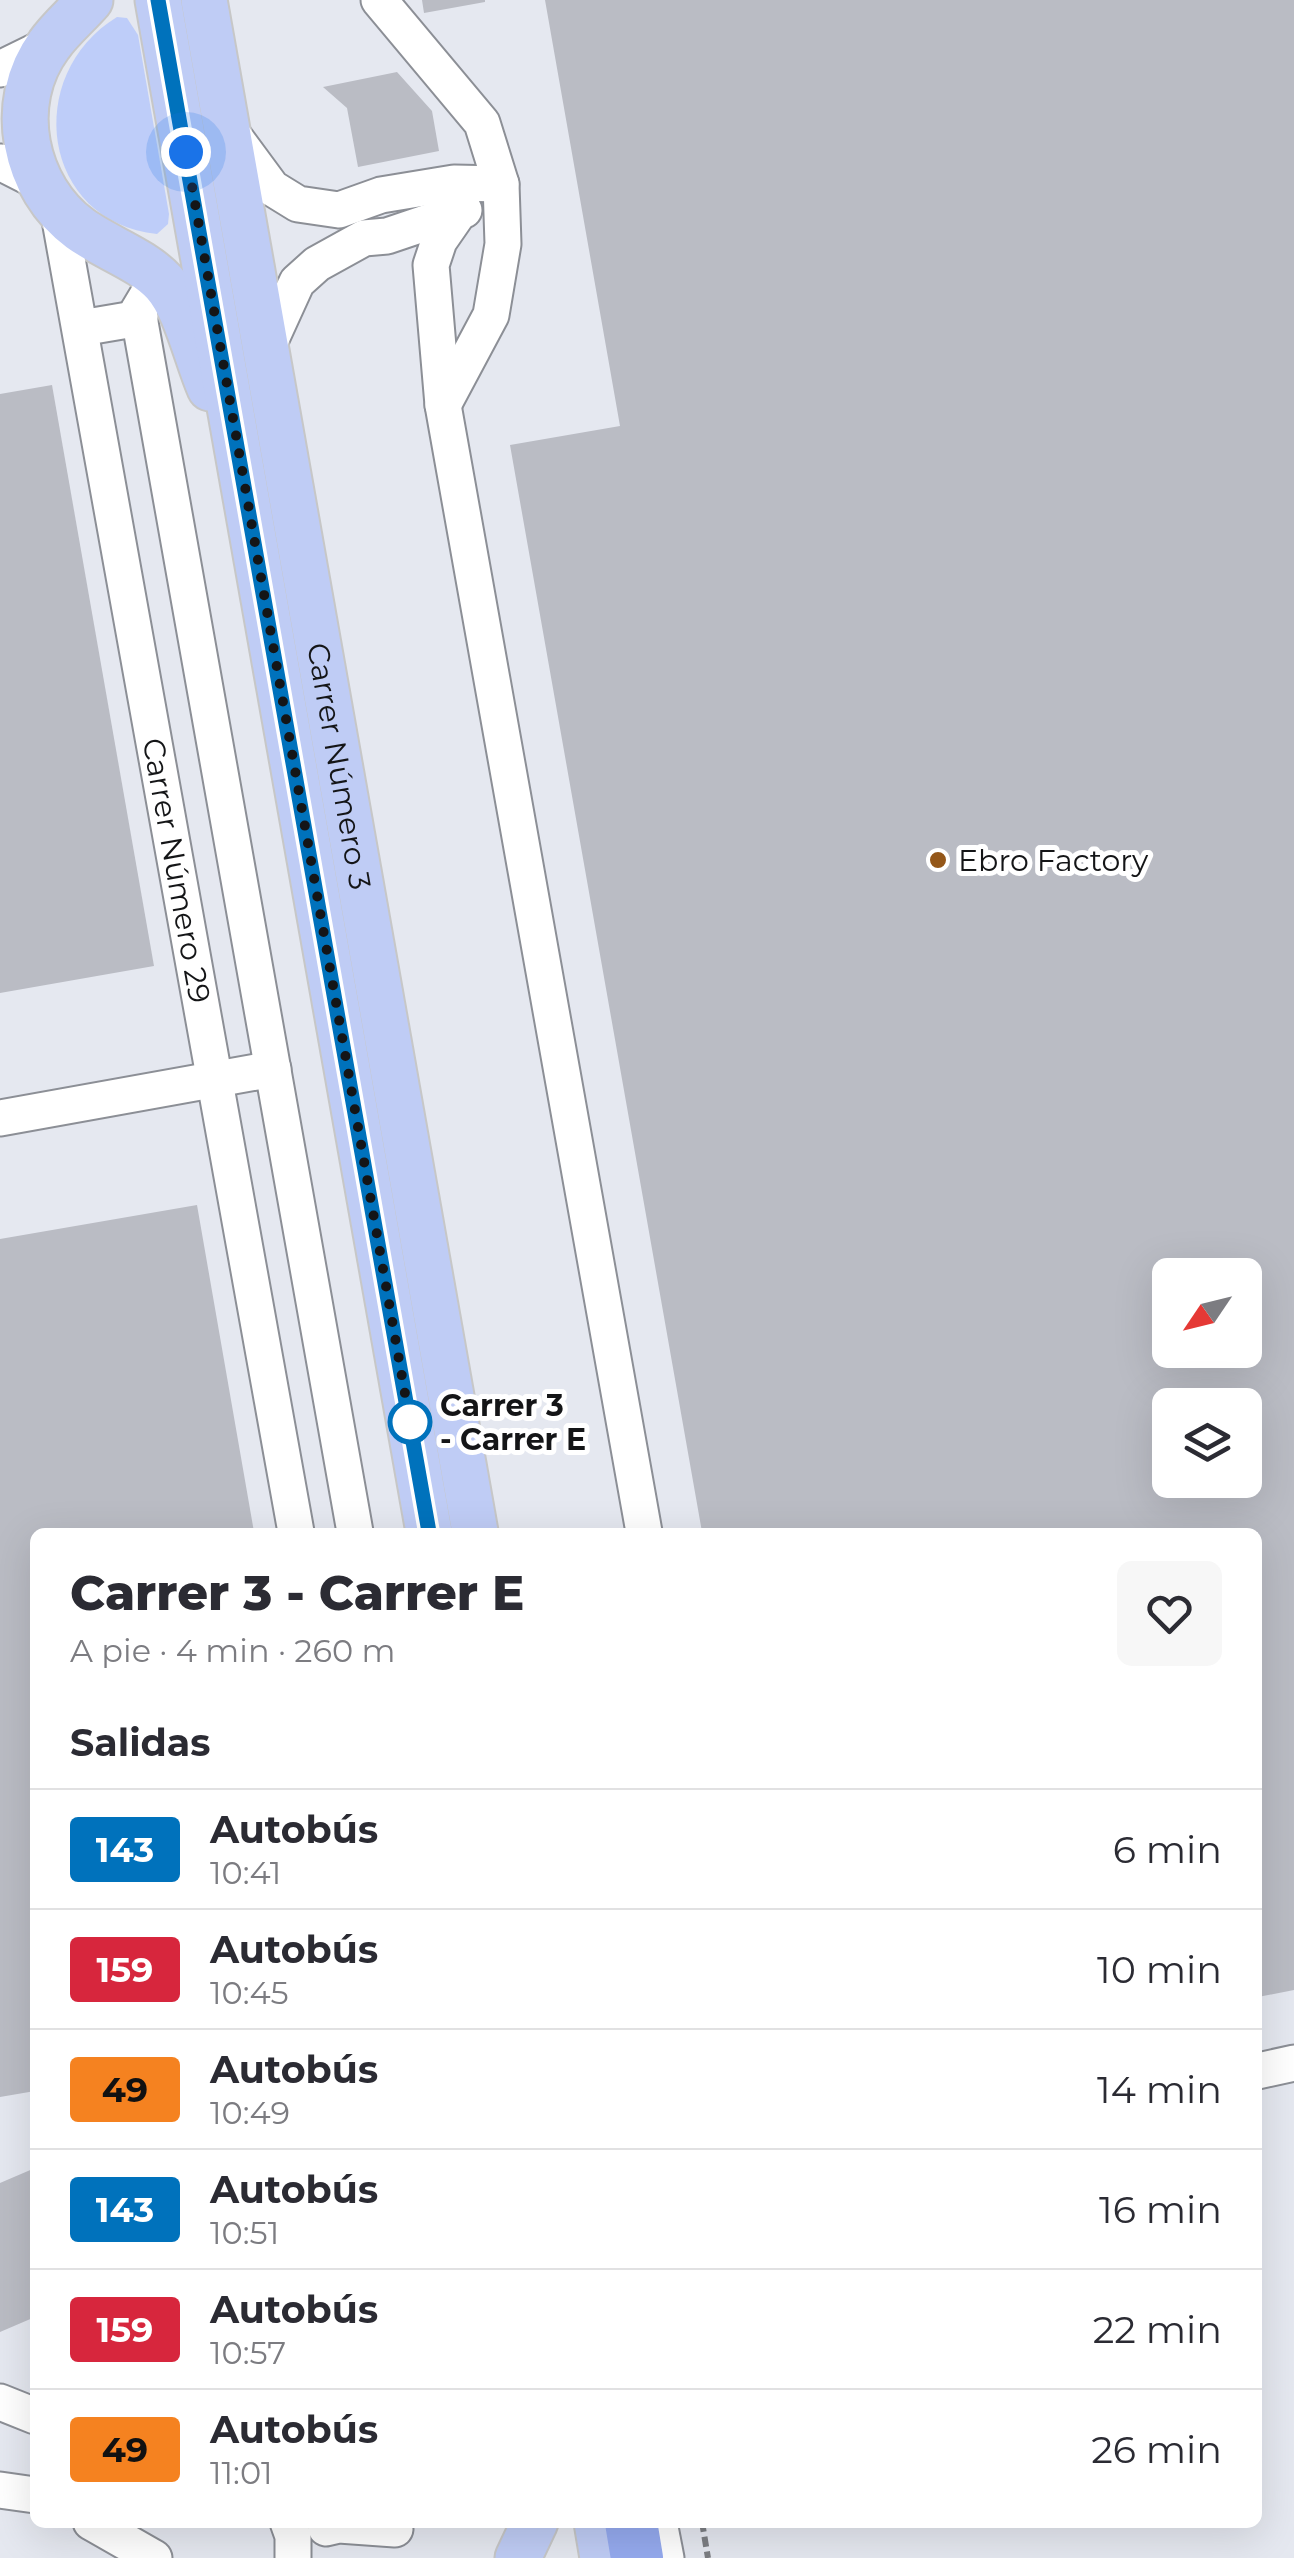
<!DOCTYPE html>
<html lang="es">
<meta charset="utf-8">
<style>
:root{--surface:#fff;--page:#f7f7f7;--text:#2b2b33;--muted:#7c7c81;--line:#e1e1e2}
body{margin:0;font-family:Montserrat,sans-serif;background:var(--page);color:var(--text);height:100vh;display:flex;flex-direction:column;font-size:38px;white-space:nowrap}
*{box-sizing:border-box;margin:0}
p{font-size:32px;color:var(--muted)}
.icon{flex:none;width:55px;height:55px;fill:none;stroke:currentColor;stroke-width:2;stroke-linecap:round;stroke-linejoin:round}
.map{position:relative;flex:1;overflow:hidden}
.side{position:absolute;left:30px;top:1528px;width:1232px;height:1000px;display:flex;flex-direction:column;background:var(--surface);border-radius:15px;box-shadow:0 10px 40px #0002}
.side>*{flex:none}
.badge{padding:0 20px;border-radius:8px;font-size:35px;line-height:65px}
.needle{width:65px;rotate:235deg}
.fabs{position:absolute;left:1152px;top:1258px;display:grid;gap:20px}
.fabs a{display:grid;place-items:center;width:110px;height:110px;border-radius:15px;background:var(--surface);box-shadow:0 10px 40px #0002;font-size:50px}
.you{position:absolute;width:50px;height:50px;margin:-25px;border:8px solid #fff;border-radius:50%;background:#1a73e8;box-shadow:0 0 0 15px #1a73e833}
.map>.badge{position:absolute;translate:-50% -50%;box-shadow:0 0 0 5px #fff}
h2{padding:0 40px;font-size:38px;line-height:90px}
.round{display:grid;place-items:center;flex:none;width:105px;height:105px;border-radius:15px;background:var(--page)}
.head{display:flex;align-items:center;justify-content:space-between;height:170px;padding:0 40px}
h1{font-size:48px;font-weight:800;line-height:75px}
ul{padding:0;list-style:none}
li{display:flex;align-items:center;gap:30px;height:120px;padding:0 40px;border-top:2px solid var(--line)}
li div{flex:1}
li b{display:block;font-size:38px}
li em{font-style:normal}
li .badge{min-width:110px;font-weight:700;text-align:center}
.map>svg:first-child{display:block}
.green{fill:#becdf9}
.building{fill:#babcc4;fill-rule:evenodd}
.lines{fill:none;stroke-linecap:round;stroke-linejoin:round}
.minor-casing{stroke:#8c8f96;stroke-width:39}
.major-casing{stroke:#c7c7c7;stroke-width:49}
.highway-casing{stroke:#c7c7c7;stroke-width:56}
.path{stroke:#7c7e83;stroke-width:6;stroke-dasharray:10 5;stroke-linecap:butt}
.minor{stroke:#fff;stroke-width:35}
.major{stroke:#bfccf5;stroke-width:45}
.highway{stroke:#95aaef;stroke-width:52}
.line-casing{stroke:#fff;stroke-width:22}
.line{stroke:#0072bc;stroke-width:15}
.walk{stroke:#141517;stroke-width:10;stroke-dasharray:0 18}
.poi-dot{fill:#945719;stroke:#fff;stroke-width:4}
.stop-dot{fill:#fff;stroke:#0072bc;stroke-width:5}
.labels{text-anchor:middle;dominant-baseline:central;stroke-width:10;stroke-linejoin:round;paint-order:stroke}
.street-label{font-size:30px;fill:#141517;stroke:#fff}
.poi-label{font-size:30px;fill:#141517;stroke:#fff;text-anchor:start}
.stop-label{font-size:30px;font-weight:bold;fill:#141517;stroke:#fff;text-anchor:start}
</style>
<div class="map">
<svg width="1294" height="2558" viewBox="0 0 1294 2558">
<rect width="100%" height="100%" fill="#e5e8f0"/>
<!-- green -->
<path class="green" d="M 117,17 L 127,18 L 138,35 L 169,214 L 168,224 L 157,234 C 41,222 22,75 117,17 Z"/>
<!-- building -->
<g class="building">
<path d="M 422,0 L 485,0 L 485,2 L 424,13 Z"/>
<path d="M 545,0 L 1294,0 L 1294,1990 L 1258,1997 L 1258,1532 L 702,1532 L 510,445 L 620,426 ZM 1170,1275 L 1245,1275 L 1245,1350 L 1170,1350 ZM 1170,1405 L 1245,1405 L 1245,1480 L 1170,1480 Z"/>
<path d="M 397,72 L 432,111 L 439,151 L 358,167 L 347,108 L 323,87 Z"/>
<path d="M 52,385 L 154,966 L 0,993 L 0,394 Z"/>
<path d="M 197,1205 L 254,1532 L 35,1532 L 35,2091 L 0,2097 L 0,1239 Z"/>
<path d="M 35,2168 L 35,2317 L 0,2332 L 0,2183 Z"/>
</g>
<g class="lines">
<defs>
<g id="minor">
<path d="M 379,0 L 482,123 L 501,184 L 503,244 L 491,315 L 443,405"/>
<path d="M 0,69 L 49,45"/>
<path d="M 230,131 L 272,188 L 298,204 L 339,210 L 381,195 L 454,183 L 501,184"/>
<path d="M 0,162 L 39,182"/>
<path id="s1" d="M 58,209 L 296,1532"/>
<path d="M 457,215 L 439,241 L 431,265 L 443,405 L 644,1532"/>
<path d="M 173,296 L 161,290 L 150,291 L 138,311 L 355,1532"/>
<path d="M 81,328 L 140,318"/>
<path d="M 266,350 L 297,282 L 317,264 L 364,238 L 387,236 L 464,210"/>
<path d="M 0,1118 L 273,1069"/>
<path d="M 1258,2071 L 1294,2063"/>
<path d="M 0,2402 L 35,2416"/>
<path d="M 0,2490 L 35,2495"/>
<path d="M 91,2522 L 154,2558"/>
<path d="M 288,2522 L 293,2536 L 293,2558"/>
<path d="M 659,2522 L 666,2558"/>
<path d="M 326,2528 L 339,2525 L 395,2529"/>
</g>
<g id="major">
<path d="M 90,0 C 77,15 60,29 49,45 C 6,103 24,188 80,229 C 106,248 142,259 164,283 C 187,309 196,356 210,388"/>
<path d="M 158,0 L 429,1532"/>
<path id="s2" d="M 204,0 L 475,1532"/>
<path d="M 597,2522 L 603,2558"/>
<path d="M 518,2558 L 535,2522"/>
</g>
<path id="highway" d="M 631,2522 L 637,2558"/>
</defs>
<!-- minor casing -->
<use href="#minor" class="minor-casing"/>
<!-- major casing -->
<use href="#major" class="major-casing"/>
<!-- highway casing -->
<use href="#highway" class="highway-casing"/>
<!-- path -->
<path class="path" d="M 702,2522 L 708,2558"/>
<!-- minor -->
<use href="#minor" class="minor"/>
<!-- major -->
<use href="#major" class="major"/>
<!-- highway -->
<use href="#highway" class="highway"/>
</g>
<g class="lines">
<defs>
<path id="line" d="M 158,0 L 429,1532"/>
</defs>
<!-- line casing -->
<use href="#line" class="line-casing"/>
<!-- line -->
<use href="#line" class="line"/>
<!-- walk -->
<path class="walk" d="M 186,152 L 410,1422"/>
</g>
<!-- markers -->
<circle class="poi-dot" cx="938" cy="860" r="10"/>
<circle class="stop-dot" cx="410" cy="1422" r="20"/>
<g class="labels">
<!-- street labels -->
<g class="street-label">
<text stroke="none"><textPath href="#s2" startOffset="778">Carrer Número 3</textPath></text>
<text stroke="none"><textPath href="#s1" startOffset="672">Carrer Número 29</textPath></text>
</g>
<!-- poi labels -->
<g class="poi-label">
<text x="958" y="860">Ebro Factory</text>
</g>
<!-- stop labels -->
<g class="stop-label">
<text x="440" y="1405">Carrer 3<tspan x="440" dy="34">- Carrer E</tspan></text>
</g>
</g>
</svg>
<div class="fabs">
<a><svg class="needle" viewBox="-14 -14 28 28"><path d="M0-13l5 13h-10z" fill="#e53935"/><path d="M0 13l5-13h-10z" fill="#7c7c81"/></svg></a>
<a><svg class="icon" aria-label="layers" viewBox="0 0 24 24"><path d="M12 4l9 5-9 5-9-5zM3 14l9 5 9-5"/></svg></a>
</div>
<div class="you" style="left:186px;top:152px"></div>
<section class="side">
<div class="head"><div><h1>Carrer 3 - Carrer E</h1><p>A pie · 4 min · 260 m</p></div><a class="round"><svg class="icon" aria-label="heart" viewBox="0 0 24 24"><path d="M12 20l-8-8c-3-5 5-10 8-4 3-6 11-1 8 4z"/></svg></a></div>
<h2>Salidas</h2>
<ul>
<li><span class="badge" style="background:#0072bc;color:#fff">143</span><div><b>Autobús</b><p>10:41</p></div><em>6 min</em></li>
<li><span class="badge" style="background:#d7263d;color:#fff">159</span><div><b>Autobús</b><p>10:45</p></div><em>10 min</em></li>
<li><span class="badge" style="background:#f58220;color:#111">49</span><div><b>Autobús</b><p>10:49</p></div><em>14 min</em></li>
<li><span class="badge" style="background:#0072bc;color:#fff">143</span><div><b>Autobús</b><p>10:51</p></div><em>16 min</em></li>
<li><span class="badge" style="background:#d7263d;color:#fff">159</span><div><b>Autobús</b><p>10:57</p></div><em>22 min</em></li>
<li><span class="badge" style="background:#f58220;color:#111">49</span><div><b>Autobús</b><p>11:01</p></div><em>26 min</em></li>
</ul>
</section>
</div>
